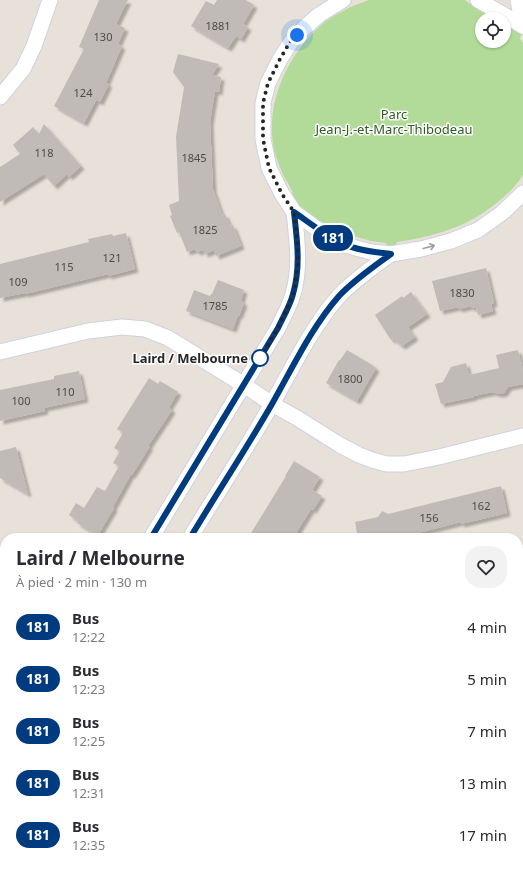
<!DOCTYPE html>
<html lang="fr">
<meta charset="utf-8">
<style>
:root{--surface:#fff;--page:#f2f2f3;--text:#2b2b33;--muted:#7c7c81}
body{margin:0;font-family:"Noto Sans",sans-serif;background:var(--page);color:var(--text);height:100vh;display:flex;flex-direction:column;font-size:15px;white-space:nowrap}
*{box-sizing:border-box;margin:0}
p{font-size:13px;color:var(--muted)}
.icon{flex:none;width:22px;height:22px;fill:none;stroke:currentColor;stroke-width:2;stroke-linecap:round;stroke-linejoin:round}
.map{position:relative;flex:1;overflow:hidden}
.sheet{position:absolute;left:0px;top:533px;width:523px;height:336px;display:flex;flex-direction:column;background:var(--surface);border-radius:16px 16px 0 0;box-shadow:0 1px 3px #0004}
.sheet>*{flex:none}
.badge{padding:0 8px;border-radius:13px;font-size:14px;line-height:26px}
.tools{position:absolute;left:475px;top:12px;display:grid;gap:8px}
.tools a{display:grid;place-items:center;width:36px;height:36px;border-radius:50%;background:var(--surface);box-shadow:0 1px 3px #0004;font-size:20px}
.you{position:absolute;width:20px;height:20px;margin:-10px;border:3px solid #fff;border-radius:50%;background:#1a73e8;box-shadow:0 0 0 6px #1a73e833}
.map>.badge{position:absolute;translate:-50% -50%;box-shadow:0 0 0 2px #fff}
.round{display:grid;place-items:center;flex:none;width:42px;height:42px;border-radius:16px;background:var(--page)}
.overview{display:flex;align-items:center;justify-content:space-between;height:68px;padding:0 16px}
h1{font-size:19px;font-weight:700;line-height:30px}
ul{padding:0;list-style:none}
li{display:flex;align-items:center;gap:12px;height:52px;padding:0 16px}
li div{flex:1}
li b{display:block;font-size:15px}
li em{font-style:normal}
li .badge{min-width:44px;font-weight:700;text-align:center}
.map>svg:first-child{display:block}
.green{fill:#b2db99}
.building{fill:#c0bbb6;filter:url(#shadow)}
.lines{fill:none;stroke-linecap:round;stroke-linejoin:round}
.street-casing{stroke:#ced2de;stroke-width:17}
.street{stroke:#fff;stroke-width:15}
.oneway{stroke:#9d9d9d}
.line-casing{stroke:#fff;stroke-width:9}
.line{stroke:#003b80;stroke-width:6}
.walk{stroke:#262626;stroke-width:4;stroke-dasharray:0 7.2}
.stop-dot{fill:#fff;stroke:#003b80;stroke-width:2}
.labels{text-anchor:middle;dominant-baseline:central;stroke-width:3;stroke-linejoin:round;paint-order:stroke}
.number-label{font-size:11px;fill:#4c4b4a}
.park-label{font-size:13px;fill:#2e5b1f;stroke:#fff}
.stop-label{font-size:13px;font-weight:bold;fill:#262626;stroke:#fff;text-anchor:end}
</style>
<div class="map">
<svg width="523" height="869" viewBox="0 0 523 869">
<defs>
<filter id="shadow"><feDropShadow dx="3.5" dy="3.5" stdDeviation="1" flood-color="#0004"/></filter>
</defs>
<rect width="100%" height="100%" fill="#e8e1d9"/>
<!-- green -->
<path class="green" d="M 369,0 L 465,0 L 467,2 L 498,19 L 482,19 L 482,41 L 504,41 L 504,24 L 508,27 L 523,26 L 520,39 L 523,43 L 523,175 C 518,182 513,189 507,194 C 474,225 441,235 397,242 L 391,254 L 386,243 L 371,241 L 350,235 L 294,212 C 294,205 294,197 292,191 C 290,186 287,182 284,177 C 280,168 276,158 274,149 C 265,104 286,58 318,28 C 332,15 351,6 369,0 Z"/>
<!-- building -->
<g class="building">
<path d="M 99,0 L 128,0 L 116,24 L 125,28 L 118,44 L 122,46 L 106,83 L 109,84 L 100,102 L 96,100 L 84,123 L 54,106 L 84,49 L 79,47 Z"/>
<path d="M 217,0 L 246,0 L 254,5 L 243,24 L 248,27 L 241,39 L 236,36 L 228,48 L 191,26 L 206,1 L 214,5 Z"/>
<path d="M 178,54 L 219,64 L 212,75 L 221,77 L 219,92 L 215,91 L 210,122 L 213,189 L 222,215 L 225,214 L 230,226 L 233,225 L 241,246 L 216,256 L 214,250 L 205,254 L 203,250 L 197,252 L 195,249 L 187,252 L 179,232 L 177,233 L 170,216 L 172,215 L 169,205 L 179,201 L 176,137 L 184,87 L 173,72 Z"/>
<path d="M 44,124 L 81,166 L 69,177 L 67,174 L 54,186 L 44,174 L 0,202 L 0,167 L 20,154 L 13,145 L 33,127 L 39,134 Z"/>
<path d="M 126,233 L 135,269 L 108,276 L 108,274 L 25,294 L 25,293 L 0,298 L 0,264 L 89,242 L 88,239 L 112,234 L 113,236 Z"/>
<path d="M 486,268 L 494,303 L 491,304 L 493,311 L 478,315 L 476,307 L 471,308 L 471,306 L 459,309 L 458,307 L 440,311 L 432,281 Z"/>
<path d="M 218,280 L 244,290 L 241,300 L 244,303 L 239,316 L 238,315 L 233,329 L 186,311 L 194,290 L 210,296 L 211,294 L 212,294 Z"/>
<path d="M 411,292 L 427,314 L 408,327 L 415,337 L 402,346 L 393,339 L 391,340 L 375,315 L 402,296 L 403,298 Z"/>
<path d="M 347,350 L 374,366 L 373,366 L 376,368 L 357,401 L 326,383 L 339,360 L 340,360 Z"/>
<path d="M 518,350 L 523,370 L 523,384 L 508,387 L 504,393 L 499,394 L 492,392 L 474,396 L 474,397 L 441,404 L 435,384 L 443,382 L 451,367 L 466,363 L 469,375 L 499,368 L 496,355 Z"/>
<path d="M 79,371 L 85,399 L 44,408 L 45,411 L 0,421 L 0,390 L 54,379 L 54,376 Z"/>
<path d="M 149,378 L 158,384 L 160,381 L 178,392 L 169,407 L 172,410 L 148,446 L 150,446 L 132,475 L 131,474 L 113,507 L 114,508 L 98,535 L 77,523 L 78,521 L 69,515 L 76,503 L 84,508 L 97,487 L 105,491 L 119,466 L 113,463 L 120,451 L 114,448 L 123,433 L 117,429 Z"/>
<path d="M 16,447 L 28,494 L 0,478 L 0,451 Z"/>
<path d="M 294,461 L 320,477 L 312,490 L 322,496 L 313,510 L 311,509 L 293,538 L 248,538 L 286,476 L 285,476 Z"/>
<path d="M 501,486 L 507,513 L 461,524 L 461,522 L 398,538 L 358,538 L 355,522 L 378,517 L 382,511 L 388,514 Z"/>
</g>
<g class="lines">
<defs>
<g id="street">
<path d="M 343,0 L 319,15 L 304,28 L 291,42 L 280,59 L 268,83 L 263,103 L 263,139 L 269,168 L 282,194 L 294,212 L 320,231 L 345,245 L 371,252 L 391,254 L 421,249 L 451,241 L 478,230 L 502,213 L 523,193"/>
<path d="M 478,0 L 523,26"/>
<path d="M 518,0 L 523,26"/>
<path d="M 0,97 L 23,69 L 34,46 L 50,0"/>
<path d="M 0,352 L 88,331 L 122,327 L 145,329 L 168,338 L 244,385 L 272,404 L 297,418 L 340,445 L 359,455 L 372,460 L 387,464 L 404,464 L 439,457 L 523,436"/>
<path d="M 151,538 L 278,328 C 283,317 290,306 293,294 C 301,267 297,239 294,212"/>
<path d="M 190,538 C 217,493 246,449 272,404 C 293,367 311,328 339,296 C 354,280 373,267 391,254"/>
<path d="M 0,595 L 5,598"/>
<path d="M 518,657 L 523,656"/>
<path d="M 0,786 L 5,778"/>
<path d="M 0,845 L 5,836"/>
<path d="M 257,864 L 259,869"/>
</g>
</defs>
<!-- street casing -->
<use href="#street" class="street-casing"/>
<!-- street -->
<use href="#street" class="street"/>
</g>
<!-- one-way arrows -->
<defs><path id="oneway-shaft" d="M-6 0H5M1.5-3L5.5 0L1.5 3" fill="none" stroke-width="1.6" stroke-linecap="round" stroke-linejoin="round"/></defs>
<use class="oneway" href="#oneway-shaft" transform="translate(429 247) rotate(-15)"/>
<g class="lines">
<defs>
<path id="line" d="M 151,538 L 278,328 C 283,317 290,306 293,294 C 301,267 297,239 294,212 C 310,223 326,236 344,244 C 358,251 376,252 391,254 C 373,267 354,280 339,296 C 311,328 293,367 272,404 C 246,449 217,493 190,538"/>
</defs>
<!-- line casing -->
<use href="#line" class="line-casing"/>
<!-- line -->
<use href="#line" class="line"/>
<!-- walk -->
<path class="walk" d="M 260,358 L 257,364 L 278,328 L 293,295 L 298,265 L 298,245 L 294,212 L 282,194 L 269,168 L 263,139 L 263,103 L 268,83 L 280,59 L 290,42 L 297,35"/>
</g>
<!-- markers -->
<circle class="stop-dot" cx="260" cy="358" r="8"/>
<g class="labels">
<!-- number labels -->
<g class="number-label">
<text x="218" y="25">1881</text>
<text x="103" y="36">130</text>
<text x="83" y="92">124</text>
<text x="44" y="152">118</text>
<text x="194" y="157">1845</text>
<text x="205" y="229">1825</text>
<text x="112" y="257">121</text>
<text x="64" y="266">115</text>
<text x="18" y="281">109</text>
<text x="462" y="292">1830</text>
<text x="215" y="305">1785</text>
<text x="350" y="378">1800</text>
<text x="65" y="391">110</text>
<text x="21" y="400">100</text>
<text x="481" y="505">162</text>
<text x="429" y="517">156</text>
</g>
<!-- park labels -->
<g class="park-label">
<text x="394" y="114">Parc<tspan x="394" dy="15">Jean-J.-et-Marc-Thibodeau</tspan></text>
</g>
<!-- stop labels -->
<g class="stop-label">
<text x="248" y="358">Laird / Melbourne</text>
</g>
</g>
</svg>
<div class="tools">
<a><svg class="icon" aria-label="locate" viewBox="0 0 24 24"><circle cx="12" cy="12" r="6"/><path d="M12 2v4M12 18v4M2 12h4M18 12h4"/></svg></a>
</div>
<div class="you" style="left:297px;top:35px"></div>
<b class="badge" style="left:333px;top:238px;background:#003b80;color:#fff">181</b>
<section class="sheet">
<div class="overview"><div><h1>Laird / Melbourne</h1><p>À pied · 2 min · 130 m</p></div><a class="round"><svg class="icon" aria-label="heart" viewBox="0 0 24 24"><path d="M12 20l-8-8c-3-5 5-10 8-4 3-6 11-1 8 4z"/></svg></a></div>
<ul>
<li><span class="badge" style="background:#003b80;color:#fff">181</span><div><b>Bus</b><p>12:22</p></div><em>4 min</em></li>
<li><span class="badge" style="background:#003b80;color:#fff">181</span><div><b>Bus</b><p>12:23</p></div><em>5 min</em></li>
<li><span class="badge" style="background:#003b80;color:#fff">181</span><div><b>Bus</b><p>12:25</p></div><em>7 min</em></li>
<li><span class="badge" style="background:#003b80;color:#fff">181</span><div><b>Bus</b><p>12:31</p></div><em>13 min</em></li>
<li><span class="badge" style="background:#003b80;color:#fff">181</span><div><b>Bus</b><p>12:35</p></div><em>17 min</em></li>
</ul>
</section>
</div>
